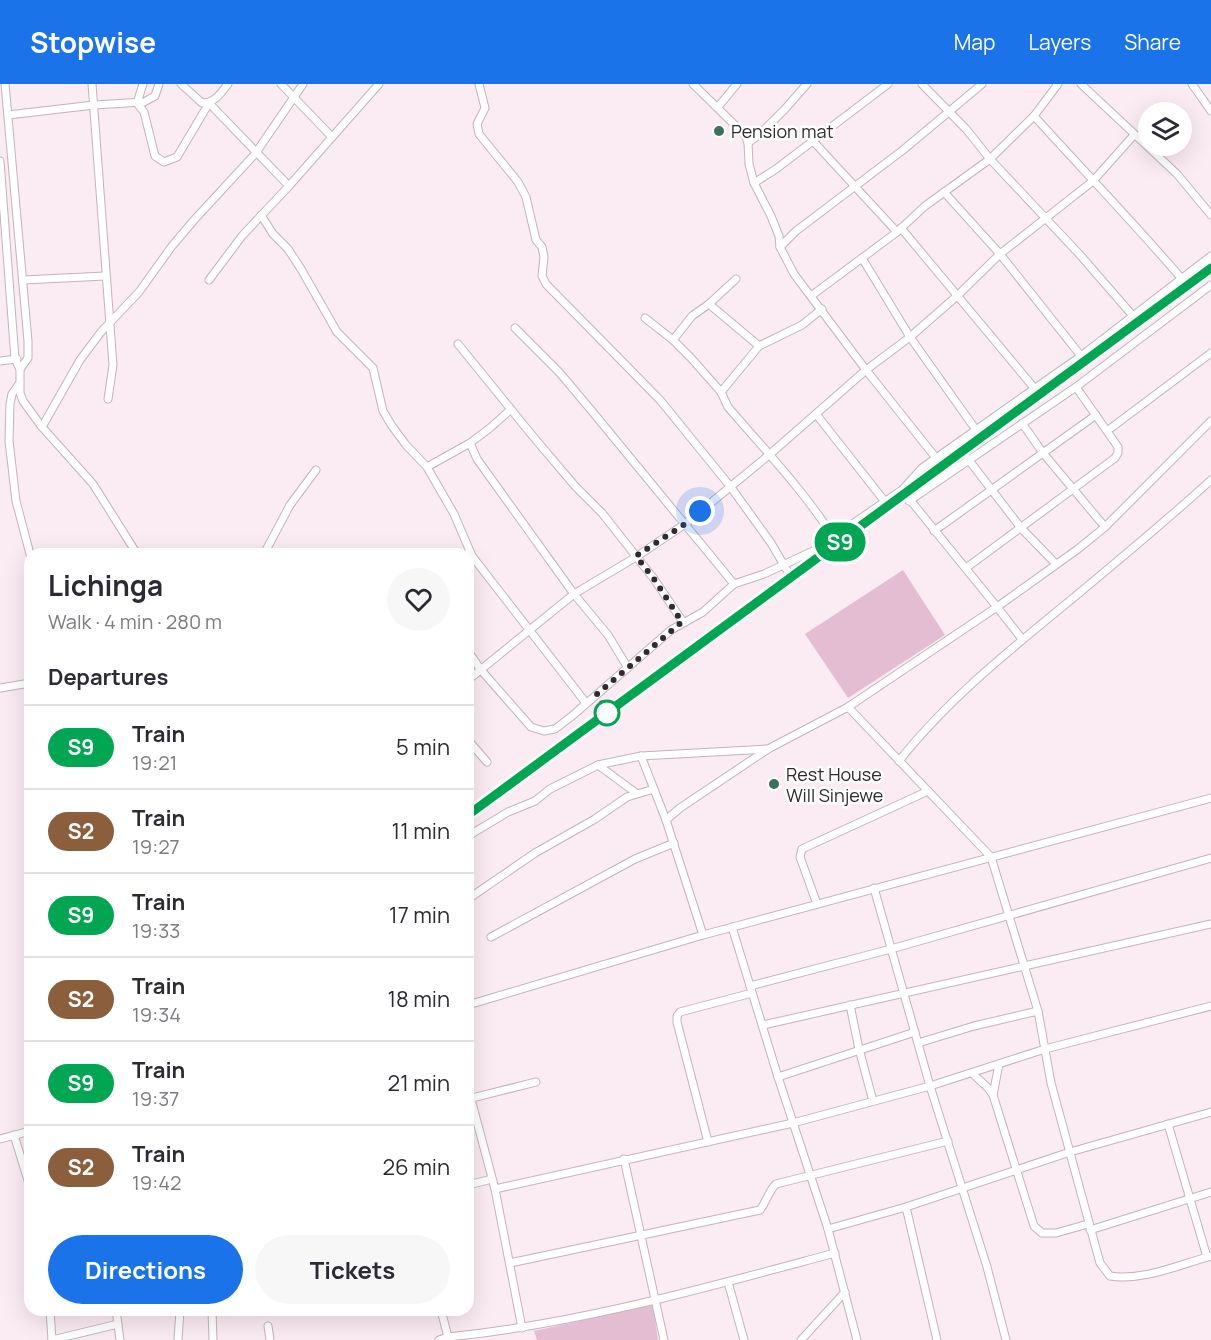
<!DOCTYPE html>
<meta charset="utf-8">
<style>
:root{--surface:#fff;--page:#f7f7f7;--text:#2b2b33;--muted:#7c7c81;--line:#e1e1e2;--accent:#1a73e8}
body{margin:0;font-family:Manrope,sans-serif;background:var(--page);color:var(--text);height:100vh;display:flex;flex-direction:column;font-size:22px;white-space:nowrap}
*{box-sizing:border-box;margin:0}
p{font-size:20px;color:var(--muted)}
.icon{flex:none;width:33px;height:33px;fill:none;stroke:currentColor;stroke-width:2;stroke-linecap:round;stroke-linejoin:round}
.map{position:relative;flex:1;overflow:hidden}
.sheet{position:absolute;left:24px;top:464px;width:450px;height:768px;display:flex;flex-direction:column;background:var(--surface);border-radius:18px;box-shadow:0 6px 24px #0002}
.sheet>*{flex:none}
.badge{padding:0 12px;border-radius:20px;font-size:21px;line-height:39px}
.buttons{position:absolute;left:1138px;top:18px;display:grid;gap:12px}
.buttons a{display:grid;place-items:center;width:54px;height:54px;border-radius:50%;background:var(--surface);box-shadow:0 6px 24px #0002;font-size:30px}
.you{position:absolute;width:30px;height:30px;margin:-15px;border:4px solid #fff;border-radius:50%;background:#1a73e8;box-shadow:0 0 0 9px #1a73e833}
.map>.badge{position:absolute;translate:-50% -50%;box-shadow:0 0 0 3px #fff}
h2{padding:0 24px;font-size:22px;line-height:54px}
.round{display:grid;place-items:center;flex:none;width:63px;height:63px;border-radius:32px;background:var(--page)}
.head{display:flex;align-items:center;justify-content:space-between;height:102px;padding:0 24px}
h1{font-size:28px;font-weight:700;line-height:45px}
.action{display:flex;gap:12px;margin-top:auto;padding:12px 24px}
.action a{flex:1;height:69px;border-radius:36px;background:var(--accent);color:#fff;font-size:24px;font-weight:700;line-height:69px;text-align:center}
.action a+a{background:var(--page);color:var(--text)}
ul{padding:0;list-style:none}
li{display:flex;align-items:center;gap:18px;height:84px;padding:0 24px;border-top:2px solid var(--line)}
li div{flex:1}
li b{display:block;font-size:22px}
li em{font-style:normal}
li .badge{min-width:66px;font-weight:700;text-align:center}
header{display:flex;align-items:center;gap:36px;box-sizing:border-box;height:84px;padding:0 30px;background:var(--accent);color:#fff}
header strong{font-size:28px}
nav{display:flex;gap:33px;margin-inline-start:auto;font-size:21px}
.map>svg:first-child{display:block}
.green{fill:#e5bdd2}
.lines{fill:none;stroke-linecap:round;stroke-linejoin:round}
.minor-casing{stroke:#c3b4bc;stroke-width:9}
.minor{stroke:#fff;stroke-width:7}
.rail-casing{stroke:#625a5e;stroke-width:4.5}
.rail{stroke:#fefefe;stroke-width:2;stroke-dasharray:7;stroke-linecap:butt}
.line-casing{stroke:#fff;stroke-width:14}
.line{stroke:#00a651;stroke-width:9}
.walk{stroke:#312b2e;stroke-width:6;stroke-dasharray:0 10.8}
.poi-dot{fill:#38725c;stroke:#fefefe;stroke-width:2}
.stop-dot{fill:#fff;stroke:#00a651;stroke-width:3}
.labels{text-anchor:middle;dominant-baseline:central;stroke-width:5;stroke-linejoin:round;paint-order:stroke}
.poi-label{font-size:18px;fill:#312b2e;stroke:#fefefe;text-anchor:start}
</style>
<header>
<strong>Stopwise</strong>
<nav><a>Map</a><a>Layers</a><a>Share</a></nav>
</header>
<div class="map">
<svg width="1211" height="1256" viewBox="0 0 1211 1256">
<rect width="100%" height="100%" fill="#fbebf3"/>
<!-- green -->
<g class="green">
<path d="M 903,486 L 945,551 L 848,614 L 805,550 Z"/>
<path d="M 653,1221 L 658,1256 L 537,1256 L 534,1247 Z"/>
</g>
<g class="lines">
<defs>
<g id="minor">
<path d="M 5,0 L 28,257 L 28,274 L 20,285"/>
<path d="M 92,0 L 113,281 L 108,315"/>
<path d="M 143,0 L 137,19 L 144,28 L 155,72 L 164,78 L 177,73 L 209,19 L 289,102"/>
<path d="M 181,0 L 202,19 C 215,19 220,10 228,0"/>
<path d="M 281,0 L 332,53"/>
<path d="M 479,0 L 485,24 L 477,40 L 479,50 L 518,98 L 526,113 L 536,156 L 542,163 L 544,173 L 542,192 L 546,200 L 660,316 L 730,402 L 771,459 L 788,488"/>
<path d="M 693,0 L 745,51 L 748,59 L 749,80 L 754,99 L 771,132 L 779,152 L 780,163 L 794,190 L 866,286 L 936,374"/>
<path d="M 922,0 L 966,45 L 990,75 L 1081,172 L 1133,232"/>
<path d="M 1081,0 L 1177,90 L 1211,131"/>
<path d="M 1192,0 L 1211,27"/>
<path d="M 718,23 L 737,0"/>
<path d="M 8,31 L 94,21 L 144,18 L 155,12 L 159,0"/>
<path d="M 1034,32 C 1083,86 1134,139 1182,195"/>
<path d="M 813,57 L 897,148"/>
<path d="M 748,59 L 761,49 L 785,25 L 807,0"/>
<path d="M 0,77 L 15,275 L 20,285 L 20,309 L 23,317 L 42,343 L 93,400 L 137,470"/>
<path d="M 754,99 L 776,85 L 888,0"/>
<path d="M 944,108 L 1000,170 L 1081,272"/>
<path d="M 261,131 L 273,150 L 288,165 L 301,185 L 337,248 L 373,284 L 383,327 L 392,342 L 406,361 L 427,383 L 454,430 L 472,472 L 586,619"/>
<path d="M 901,144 L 1035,305"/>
<path d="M 780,163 L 796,147 L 903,66 L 982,0"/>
<path d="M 862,174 L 910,253 L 976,346"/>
<path d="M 23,196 L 105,192"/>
<path d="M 209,196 L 242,152 L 289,102 L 379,0"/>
<path d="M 811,212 L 897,148 L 925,122 L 990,75 L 1034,32 L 1058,0"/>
<path d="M 709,220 L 759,262"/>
<path d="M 645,234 L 673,256 L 691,274 L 721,308 L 728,323 C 765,366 804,407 834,454"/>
<path d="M 515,244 L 559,288 L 591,326 L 734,500"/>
<path d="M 673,256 L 692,232 L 709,220 L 736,195"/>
<path d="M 458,260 L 531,350 L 575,402 L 602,429 L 654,495 L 683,538"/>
<path d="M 0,277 L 17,275"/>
<path d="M 19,300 L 12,310 L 10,320 L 9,357 L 16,417 L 30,470"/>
<path d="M 721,308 L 759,262 L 802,241 L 822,225"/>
<path d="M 816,330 L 886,419"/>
<path d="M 1022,339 L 1043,369 L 1105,443"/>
<path d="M 42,343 L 80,276 L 101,248 L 139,208 L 172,162 L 195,135 L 255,70 L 303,0"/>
<path d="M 1107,347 L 1211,269"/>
<path d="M 470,359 L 477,375 L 574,510 L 608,551 L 628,584"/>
<path d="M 968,375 L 1021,444 L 1056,480"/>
<path d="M 427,383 L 470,359 L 490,344 L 510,326"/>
<path d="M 909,417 L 1076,303 L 1211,201"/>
<path d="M 934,447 L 1096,331"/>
<path d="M 264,470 L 290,421 L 316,386"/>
<path d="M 966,484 L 1115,374 L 1118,369 L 1118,363 L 1076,303"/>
<path d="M 1022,555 L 997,523 L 1078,465 L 1105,443 L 1211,337"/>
<path d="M 468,567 L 481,586 L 531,643 L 544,647 L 555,645 L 572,632 L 671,546 L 703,528 L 734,500 L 764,490 L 813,467 L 902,406"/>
<path d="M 468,596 L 574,510 L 636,473 L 685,440 L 769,371 L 866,286 L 910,253 L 957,212 L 1000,170 L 1093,97 L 1134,51"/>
<path d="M 0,604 L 30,599"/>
<path d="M 848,623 L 991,773 L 1038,927 L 1051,999 L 1100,1179 L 1110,1192 C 1144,1197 1178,1181 1211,1172"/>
<path d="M 468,656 L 487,678"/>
<path d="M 641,672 L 666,736"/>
<path d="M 899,677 C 948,615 1011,565 1072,515 C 1119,476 1166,437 1211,396"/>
<path d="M 598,681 L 641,672 L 768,665"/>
<path d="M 468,752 L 508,728 L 535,717 L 550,705 L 598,681 L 636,709"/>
<path d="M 874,804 L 930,1002 L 987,1183 L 1006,1256"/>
<path d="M 468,815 L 535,769 L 595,735 L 627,713 L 654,705"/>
<path d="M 817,820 L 800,773 L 802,765 L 928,707"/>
<path d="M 732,843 L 778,993 L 828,1145 L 857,1256"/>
<path d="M 703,851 L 666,736 L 680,724 L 768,665 L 848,623 L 997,523 L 902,406 L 922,384 L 1081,272 L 1211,172"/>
<path d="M 491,853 L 635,775 L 674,759"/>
<path d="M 750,902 L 891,865 L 1211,774"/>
<path d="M 468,921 L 703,851 L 1211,714"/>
<path d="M 850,921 L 859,965 L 873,1017"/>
<path d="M 763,941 L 1211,840"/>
<path d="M 918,959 L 974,942 L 1038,927"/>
<path d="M 972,989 L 988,1004 L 993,1011 L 1034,1142 L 1042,1149 L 1056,1149 L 1088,1140"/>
<path d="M 778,993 L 915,948"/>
<path d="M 468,1004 L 495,1105 L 522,1244"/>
<path d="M 993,1011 L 999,980"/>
<path d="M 468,1015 L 536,998"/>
<path d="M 1168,1040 L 1207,1173"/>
<path d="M 14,1051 L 30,1103"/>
<path d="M 0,1055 L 30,1047"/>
<path d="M 708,1058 L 677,938 L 677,932 L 680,928 L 752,909"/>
<path d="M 624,1075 L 664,1256"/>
<path d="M 468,1101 L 492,1095"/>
<path d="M 495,1105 L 793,1039 L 930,1002 L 1045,965 L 1211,922"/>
<path d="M 906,1123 L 937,1256"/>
<path d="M 828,1145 L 906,1123 L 1070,1068 L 1211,1028"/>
<path d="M 1090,1146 L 1211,1108"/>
<path d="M 510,1179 L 760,1126 C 767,1117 768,1108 776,1100 L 948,1057"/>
<path d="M 728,1198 L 744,1256"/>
<path d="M 50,1226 L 52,1256"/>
<path d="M 116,1226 L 120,1256"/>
<path d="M 212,1226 L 213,1256"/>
<path d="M 441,1226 L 448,1253"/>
<path d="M 268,1242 L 270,1256"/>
<path d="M 52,1256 L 118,1240"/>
<path d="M 178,1256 L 180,1226"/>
<path d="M 439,1256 L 448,1253 C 579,1240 708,1203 835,1169"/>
<path d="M 801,1256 L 845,1208"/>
</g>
</defs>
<!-- minor casing -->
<use href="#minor" class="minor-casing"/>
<!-- minor -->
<use href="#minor" class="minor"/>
<defs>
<path id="rail" d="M 468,731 L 1211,184"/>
</defs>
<!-- rail casing -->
<use href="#rail" class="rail-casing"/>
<!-- rail -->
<use href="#rail" class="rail"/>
</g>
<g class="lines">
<defs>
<path id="line" d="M 468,731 L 1211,184"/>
</defs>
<!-- line casing -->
<use href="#line" class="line-casing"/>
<!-- line -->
<use href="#line" class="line"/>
<!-- walk -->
<path class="walk" d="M 607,629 L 597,610 L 682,538 L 654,495 L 636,472 L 685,440 L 700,427"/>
</g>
<!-- markers -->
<g class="poi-dot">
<circle cx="719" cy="47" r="6"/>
<circle cx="774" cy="700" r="6"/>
</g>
<circle class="stop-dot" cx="607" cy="629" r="12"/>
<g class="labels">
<!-- poi labels -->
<g class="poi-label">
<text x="731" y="47">Pension mat</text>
<text x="786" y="690">Rest House<tspan x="786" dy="21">Will Sinjewe</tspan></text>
</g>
</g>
</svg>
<div class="buttons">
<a><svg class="icon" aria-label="layers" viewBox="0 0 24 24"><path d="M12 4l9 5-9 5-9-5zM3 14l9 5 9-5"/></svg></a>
</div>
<div class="you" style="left:700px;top:427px"></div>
<b class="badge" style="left:840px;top:458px;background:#00a651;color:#fff">S9</b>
<section class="sheet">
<div class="head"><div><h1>Lichinga</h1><p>Walk · 4 min · 280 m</p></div><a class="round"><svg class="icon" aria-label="heart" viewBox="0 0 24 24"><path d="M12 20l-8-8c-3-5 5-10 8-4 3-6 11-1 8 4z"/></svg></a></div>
<h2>Departures</h2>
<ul>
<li><span class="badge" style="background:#00a651;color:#fff">S9</span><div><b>Train</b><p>19:21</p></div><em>5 min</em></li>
<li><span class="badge" style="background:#8b5e3c;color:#fff">S2</span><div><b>Train</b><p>19:27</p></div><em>11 min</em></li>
<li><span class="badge" style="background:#00a651;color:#fff">S9</span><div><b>Train</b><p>19:33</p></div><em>17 min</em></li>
<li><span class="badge" style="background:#8b5e3c;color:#fff">S2</span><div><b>Train</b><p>19:34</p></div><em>18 min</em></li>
<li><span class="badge" style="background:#00a651;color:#fff">S9</span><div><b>Train</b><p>19:37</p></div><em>21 min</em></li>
<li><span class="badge" style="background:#8b5e3c;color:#fff">S2</span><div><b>Train</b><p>19:42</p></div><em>26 min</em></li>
</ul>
<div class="action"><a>Directions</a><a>Tickets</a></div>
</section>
</div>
